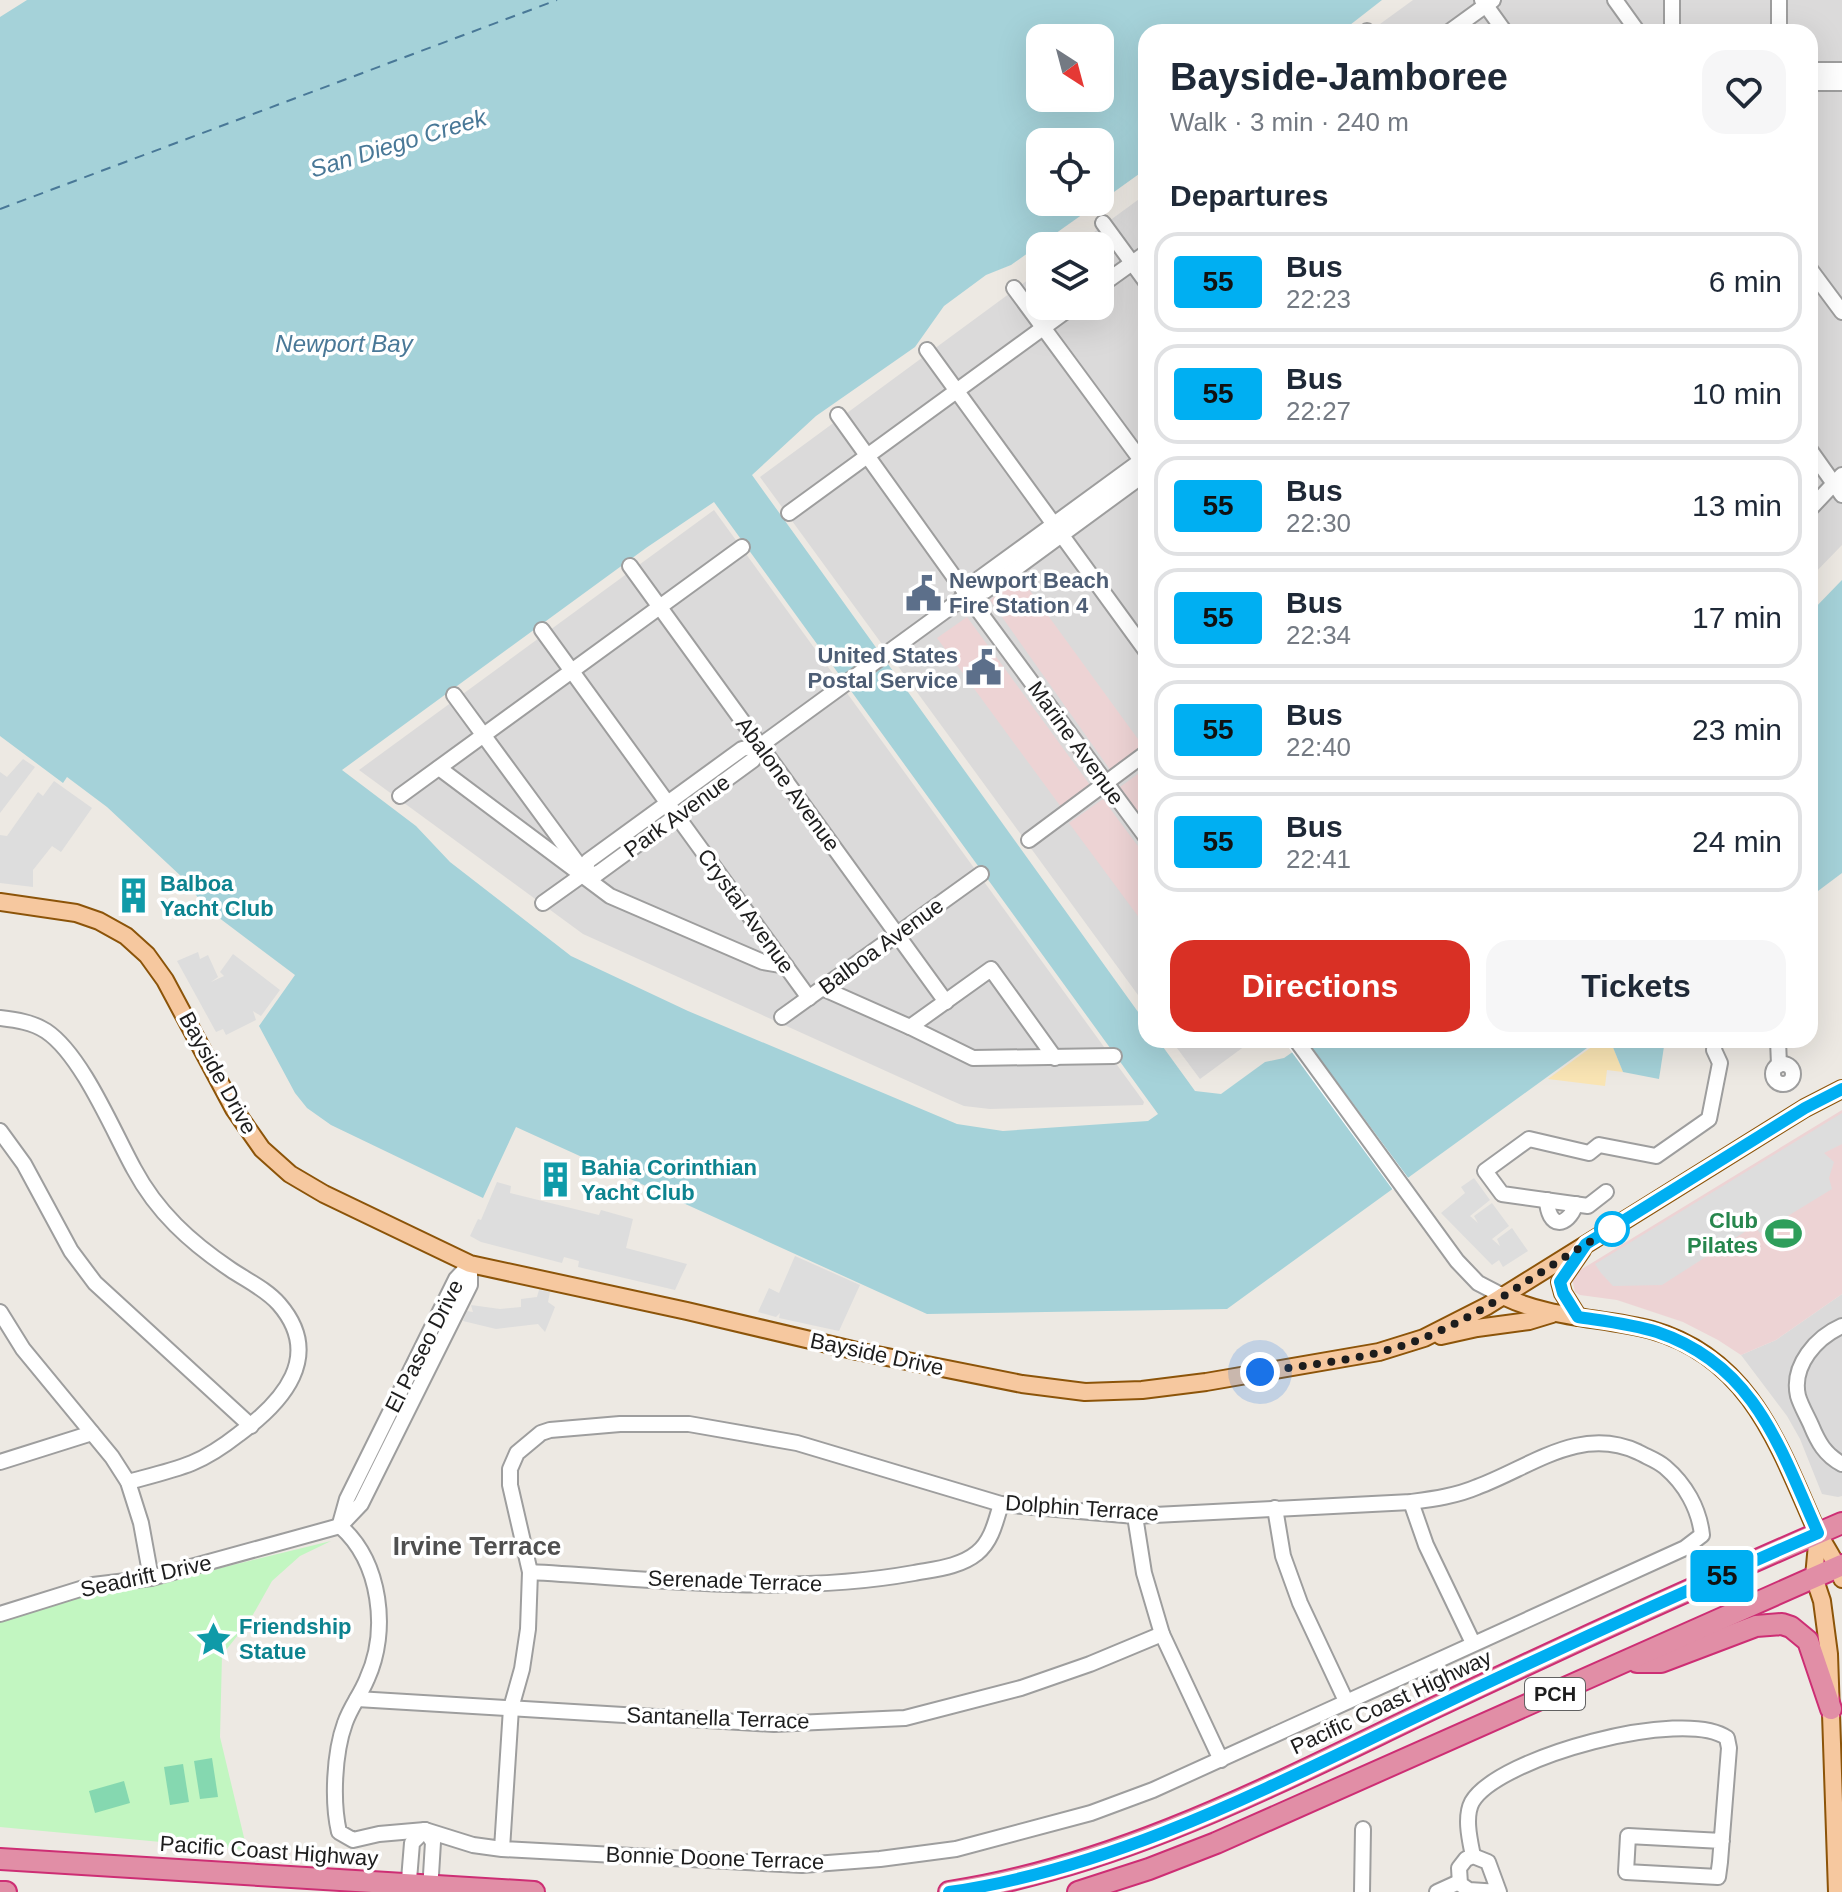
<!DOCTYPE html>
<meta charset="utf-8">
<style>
:root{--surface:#fff;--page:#f6f6f7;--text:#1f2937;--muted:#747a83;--line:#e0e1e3;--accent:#d93025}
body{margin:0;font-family:Arial,sans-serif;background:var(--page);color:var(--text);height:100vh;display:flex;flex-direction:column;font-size:30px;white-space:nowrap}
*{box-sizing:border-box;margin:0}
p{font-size:26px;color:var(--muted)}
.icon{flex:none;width:44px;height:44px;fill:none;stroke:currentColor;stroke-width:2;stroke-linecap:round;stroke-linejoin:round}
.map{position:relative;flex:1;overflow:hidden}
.details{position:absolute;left:1138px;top:24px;width:680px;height:1024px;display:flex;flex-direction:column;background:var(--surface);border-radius:24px;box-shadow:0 8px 32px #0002}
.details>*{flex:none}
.badge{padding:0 16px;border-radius:6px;font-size:28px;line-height:52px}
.needle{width:52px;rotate:144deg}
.fabs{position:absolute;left:1026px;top:24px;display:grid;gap:16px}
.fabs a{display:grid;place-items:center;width:88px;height:88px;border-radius:16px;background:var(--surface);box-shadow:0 8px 32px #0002;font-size:40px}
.you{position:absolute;width:40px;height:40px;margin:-20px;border:6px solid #fff;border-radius:50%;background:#1a73e8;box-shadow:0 0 0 12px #1a73e833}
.map>.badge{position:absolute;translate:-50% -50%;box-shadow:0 0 0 4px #fff}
h2{padding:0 32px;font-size:30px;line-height:72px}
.round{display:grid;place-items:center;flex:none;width:84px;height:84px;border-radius:24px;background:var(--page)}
.headline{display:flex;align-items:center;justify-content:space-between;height:136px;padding:0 32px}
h1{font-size:38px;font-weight:700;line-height:60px}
.button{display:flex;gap:16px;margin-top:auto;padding:16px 32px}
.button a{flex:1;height:92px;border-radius:24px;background:var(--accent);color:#fff;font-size:32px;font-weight:700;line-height:92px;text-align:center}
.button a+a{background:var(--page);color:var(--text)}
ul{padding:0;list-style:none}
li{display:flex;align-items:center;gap:24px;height:100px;margin:0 16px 12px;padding:0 16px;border:4px solid var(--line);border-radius:24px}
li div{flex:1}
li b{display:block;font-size:30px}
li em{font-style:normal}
li .badge{min-width:88px;font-weight:700;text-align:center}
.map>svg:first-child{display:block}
.residential{fill:#dbdada}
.commercial{fill:#edd3d4}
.sand{fill:#fae5b4}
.park{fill:#c2f6c1}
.pitch{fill:#85d8b0}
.parking{fill:#ddd}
.water{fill:#a5d2d9;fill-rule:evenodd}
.pier{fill:#fff}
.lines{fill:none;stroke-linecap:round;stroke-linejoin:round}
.ferry{stroke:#497897;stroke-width:2;stroke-dasharray:10 8;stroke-linecap:butt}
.minor-casing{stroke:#9e9e9e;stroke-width:18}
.major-casing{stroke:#8c5409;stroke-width:20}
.highway-casing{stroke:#cd2e74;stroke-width:24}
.minor{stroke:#fff;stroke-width:14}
.major{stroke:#f6c89f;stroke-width:16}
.highway{stroke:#e18ea6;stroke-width:20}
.line-casing{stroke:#fff;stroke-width:18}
.line{stroke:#00aff2;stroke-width:12}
.walk{stroke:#1d1d1d;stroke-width:8;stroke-dasharray:0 14.4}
.stop-dot{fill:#fff;stroke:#00aff2;stroke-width:4}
.labels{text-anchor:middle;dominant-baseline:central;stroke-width:7;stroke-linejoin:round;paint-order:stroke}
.shield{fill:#fff;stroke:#616161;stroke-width:2}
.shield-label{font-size:20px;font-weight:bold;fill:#1d1d1d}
.service-label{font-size:22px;font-weight:bold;fill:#4e5e75;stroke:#fff;text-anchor:start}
.street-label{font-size:22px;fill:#1d1d1d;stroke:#fff}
.culture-label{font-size:22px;font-weight:bold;fill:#0d838f;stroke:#fff;text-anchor:start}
.leisure-label{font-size:22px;font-weight:bold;fill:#27864d;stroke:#fff;text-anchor:end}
.water-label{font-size:24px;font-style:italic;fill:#497897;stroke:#fff}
.quarter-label{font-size:26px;font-weight:bold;fill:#505050;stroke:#fff}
</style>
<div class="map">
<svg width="1842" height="1892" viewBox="0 0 1842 1892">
<rect width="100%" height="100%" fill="#ede9e3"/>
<!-- residential -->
<g class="residential">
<path d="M 1413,0 L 1842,0 L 1842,545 L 1810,578 L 1810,32 L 1369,32 Z"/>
<path d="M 1146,194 L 1146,1006 L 760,477 L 1040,271 L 1040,306 L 1100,306 L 1100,246 L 1075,246 Z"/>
<path d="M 714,510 L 1144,1102 L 1143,1105 L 990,1109 L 964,1106 L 950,1100 L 583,934 L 359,770 Z"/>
<path d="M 1171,1040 L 1253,1040 L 1200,1079 Z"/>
<path d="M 1842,1294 L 1842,1496 L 1838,1497 L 1822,1494 L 1800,1439 L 1787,1416 L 1741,1355 L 1776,1340 Z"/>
</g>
<!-- commercial -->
<g class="commercial">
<path d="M 1020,577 L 1143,746 L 1111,771 L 990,600 Z"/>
<path d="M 967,617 L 1090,785 L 1061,807 L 937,638 Z"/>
<path d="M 1146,768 L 1146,823 L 1120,787 Z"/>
<path d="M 1103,799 L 1146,857 L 1146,927 L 1069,823 Z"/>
<path d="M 1842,1110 L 1842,1294 L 1776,1340 L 1741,1355 L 1718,1340 L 1683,1322 L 1617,1300 L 1580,1295 L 1575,1292 L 1572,1278 L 1577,1272 Z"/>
</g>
<!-- sand -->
<path class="sand" d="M 1601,1040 L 1610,1040 L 1623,1072 L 1607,1070 L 1605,1086 L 1548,1079 Z"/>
<!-- park -->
<path class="park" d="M 331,1541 L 300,1556 L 272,1581 L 250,1620 L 222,1655 L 220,1737 L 247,1850 L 0,1827 L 0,1621 L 94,1591 L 155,1584 Z"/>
<!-- pitch -->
<g class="pitch">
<path d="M 212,1758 L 218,1797 L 200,1799 L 194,1761 Z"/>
<path d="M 183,1764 L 189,1802 L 170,1805 L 164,1767 Z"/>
<path d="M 124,1781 L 130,1803 L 95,1813 L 89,1791 Z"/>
</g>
<!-- parking -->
<g class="parking">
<path d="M 23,759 L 35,767 L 0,813 L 0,772 L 7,777 Z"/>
<path d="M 54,781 L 92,808 L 61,852 L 52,846 L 33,870 L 33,887 L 0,883 L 0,835 L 7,836 L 38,792 L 43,796 Z"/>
<path d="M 198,952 L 200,959 L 208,955 L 218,977 L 211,982 L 224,976 L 220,972 L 233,954 L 280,990 L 261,1016 L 253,1011 L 256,1020 L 226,1035 L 223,1029 L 216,1032 L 177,961 Z"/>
<path d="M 1842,1113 L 1842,1144 L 1824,1153 L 1834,1162 L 1829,1178 L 1832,1189 L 1760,1233 L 1754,1226 L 1662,1285 L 1613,1286 L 1601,1273 L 1595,1264 Z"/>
<path d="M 1474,1178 L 1490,1200 L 1470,1216 L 1478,1223 L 1474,1216 L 1492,1203 L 1509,1226 L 1492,1239 L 1500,1246 L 1497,1239 L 1512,1228 L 1528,1251 L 1503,1267 L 1499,1260 L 1492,1265 L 1441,1213 L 1465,1193 L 1461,1187 Z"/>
<path d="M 497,1182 L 511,1186 L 510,1193 L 599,1215 L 601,1210 L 633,1219 L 626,1248 L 687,1264 L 675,1290 L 578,1267 L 579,1261 L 564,1257 L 562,1263 L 481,1242 L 470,1236 L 478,1219 L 481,1220 Z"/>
<path d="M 795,1256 L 860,1285 L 839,1331 L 779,1318 L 780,1313 L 776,1317 L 758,1312 L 769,1288 L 779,1293 Z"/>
<path d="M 539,1290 L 550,1292 L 548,1302 L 555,1307 L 545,1332 L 538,1324 L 496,1329 L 463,1321 L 467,1311 L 473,1312 L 471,1305 L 500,1309 L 521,1307 L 521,1299 L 537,1297 Z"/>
</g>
<!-- water -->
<g class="water">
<path d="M 27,0 L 1382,0 L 1341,32 L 1146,32 L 1146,169 L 1100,202 L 1100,142 L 1040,142 L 1040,202 L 1100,202 L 1011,265 L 986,275 L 944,306 L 915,347 L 816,416 L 752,475 L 1146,1023 L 1146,1040 L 1158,1040 L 1195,1091 L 1221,1094 L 1265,1062 L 1284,1058 L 1310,1040 L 1598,1040 L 1227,1309 L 927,1314 L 516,1127 L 483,1198 L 331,1125 L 307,1108 L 295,1093 L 259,1026 L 295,975 L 206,908 L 183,878 L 107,807 L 67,777 L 63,783 L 0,736 L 0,17 ZM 1040,38 L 1100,38 L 1100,98 L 1040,98 ZM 714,502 L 1158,1114 L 1148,1121 L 1003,1131 L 957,1124 L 688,1011 L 571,956 L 450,862 L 416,826 L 342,770 L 646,548 Z"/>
<path d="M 1842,580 L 1842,873 L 1810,897 L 1810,613 Z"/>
<path d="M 1610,1040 L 1665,1040 L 1659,1079 L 1623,1072 Z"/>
</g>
<!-- pier -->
<path class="pier" d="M 1283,1040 L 1306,1040 L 1409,1179 L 1393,1190 Z"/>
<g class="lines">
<!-- ferry -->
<path class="ferry" d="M 0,209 L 557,0"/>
<defs>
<g id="minor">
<path d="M 1482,0 L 1505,32"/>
<path d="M 1615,0 L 1638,32"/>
<path d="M 1672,0 L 1672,32"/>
<path d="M 1779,0 L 1779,32"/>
<path d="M 1367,31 L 1368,32"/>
<path d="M 1449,32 L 1493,0"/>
<path d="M 1810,70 L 1842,70"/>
<path d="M 1810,83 L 1842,83"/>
<path d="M 1103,223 L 1146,282"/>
<path d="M 1810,269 L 1842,312"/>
<path d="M 1100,286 L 1146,253"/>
<path d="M 1014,288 L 1146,467"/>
<path d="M 927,350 L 1146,651"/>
<path d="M 838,415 L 967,595 L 1146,837"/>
<path d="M 1810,450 L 1842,495"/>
<path d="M 1810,509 L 1842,475"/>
<path d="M 789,513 L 1073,306"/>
<path d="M 630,566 L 946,1002"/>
<path d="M 967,595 L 985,591 L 1146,473"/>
<path d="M 542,630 L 809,998"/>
<path d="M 454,695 L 584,872"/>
<path d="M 439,768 L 610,896 L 763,962 L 786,966"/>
<path d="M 400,796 L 742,547"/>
<path d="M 1029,840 L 1146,753"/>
<path d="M 585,873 L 597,874 L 753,760 L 761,745"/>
<path d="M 543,903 L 585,873 L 588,861 L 742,749 L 761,745 L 967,595 L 976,581 L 1146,457"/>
<path d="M 822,988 L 910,1027 L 973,1058 L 1114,1056"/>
<path d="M 782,1017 L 981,874"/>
<path d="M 0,1018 C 16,1020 32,1022 46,1031 C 82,1055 113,1131 134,1169 C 157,1212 190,1242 230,1269 C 246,1280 266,1289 279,1304 C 324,1356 283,1402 239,1434 C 225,1445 209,1456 192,1463 C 172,1471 150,1476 128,1482"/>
<path d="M 910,1027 L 991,969 L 1055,1058"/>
<path d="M 1296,1040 L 1457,1261 L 1478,1283 L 1503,1296"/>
<path d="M 1778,1040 L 1779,1065"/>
<circle cx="1783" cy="1074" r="10"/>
<path d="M 0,1131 L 24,1164 L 71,1251 L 95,1283 L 251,1426"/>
<path d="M 1606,1192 L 1588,1206 L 1502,1194 L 1485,1171 L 1529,1139 L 1589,1153 L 1599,1145 L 1656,1156 L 1709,1119 L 1720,1063 L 1714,1050 L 1715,1040"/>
<path d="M 1547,1200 C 1548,1228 1567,1229 1576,1204"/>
<path d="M 0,1312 L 23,1349 L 112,1457 L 128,1482 L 141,1523 L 151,1578"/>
<path d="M 1842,1326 C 1817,1337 1791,1365 1798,1396 C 1801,1406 1807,1416 1811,1425 C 1818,1442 1825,1455 1842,1464"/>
<path d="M 0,1462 L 92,1433"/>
<path d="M 1411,1502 L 1426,1545 L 1473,1643"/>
<path d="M 1275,1508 L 1283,1556 L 1300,1603 L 1346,1701"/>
<path d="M 1135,1516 L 1144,1573 L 1162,1634 L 1221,1760"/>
<path d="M 340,1524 L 347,1499 L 456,1279 L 470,1264"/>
<path d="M 340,1526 C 381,1562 389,1631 367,1679 C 361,1694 350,1708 345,1723 C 334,1753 332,1802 339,1832 L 353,1840 L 379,1834 L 425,1830 L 473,1845 L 502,1849 L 802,1865 L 880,1859 L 956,1849 L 1091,1813 L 1153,1790 L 1685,1548 L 1702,1535 C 1699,1508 1685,1484 1665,1467 C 1657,1460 1647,1457 1638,1452 C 1580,1425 1531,1467 1477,1487 C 1456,1496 1433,1499 1411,1502 L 1135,1516 L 1001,1504 L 797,1443 L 689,1424 L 620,1424 L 550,1430 L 541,1433 L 517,1453 L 510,1469 L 510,1485 L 530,1572 L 528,1629 L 522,1669 L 511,1708 L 502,1849"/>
<path d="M 530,1572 C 657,1579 787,1596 914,1573 C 935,1569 960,1567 977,1553 C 992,1541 996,1520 1001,1504"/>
<path d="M 0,1614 L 93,1585 L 151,1578 L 340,1526 L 361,1504 L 470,1285 L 470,1264"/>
<path d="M 357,1699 L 774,1724 L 905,1718 L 1021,1688 L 1090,1664 L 1162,1634"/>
<path d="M 425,1830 L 433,1842 L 430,1891"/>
<path d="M 1473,1856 C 1470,1841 1464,1817 1472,1802 C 1498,1757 1684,1707 1727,1738 L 1729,1748 L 1720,1862 L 1718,1877 L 1626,1872 L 1628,1836 L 1722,1841"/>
<path d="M 1473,1856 L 1488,1862 L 1499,1892 L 1469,1890 L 1460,1884 L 1459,1868 L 1466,1859 Z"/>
<path d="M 408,1892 L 412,1843 L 425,1830"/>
<path d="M 1362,1892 L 1363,1829"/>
<path d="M 1437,1892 L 1459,1882"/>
</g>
<g id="major">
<path d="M 0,902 L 76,913 L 99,921 L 126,936 L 147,955 L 165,980 L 234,1109 L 262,1149 L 290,1174 L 324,1194 L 470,1264 L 687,1311 L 857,1351 L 1022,1384 L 1085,1392 L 1142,1390 L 1206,1382 L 1379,1352 L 1424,1338 L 1487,1306 L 1805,1108 L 1842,1089"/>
<path d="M 1503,1296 C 1550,1319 1602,1317 1652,1330 C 1748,1357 1778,1443 1814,1525 C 1822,1543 1836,1559 1842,1579"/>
<path d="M 1578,1317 L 1563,1293 L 1560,1282 L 1582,1250"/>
<path d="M 1441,1336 L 1477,1328 L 1529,1321 L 1552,1314"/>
<path d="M 1818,1533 L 1814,1577 L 1822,1601 L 1829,1654 L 1837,1892"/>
</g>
<g id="highway">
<path d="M 1637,1662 L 1661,1662 L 1756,1626 L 1782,1624 L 1791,1627 L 1808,1641 L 1831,1709"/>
<path d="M 0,1859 L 534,1892"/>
<path d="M 0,1892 L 6,1892"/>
<path d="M 949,1892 C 1121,1866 1279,1782 1434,1708 C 1569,1644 1705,1582 1842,1523"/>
<path d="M 1078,1892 L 1149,1869 L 1216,1843 L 1842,1565"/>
</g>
</defs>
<!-- minor casing -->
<use href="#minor" class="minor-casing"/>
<!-- major casing -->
<use href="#major" class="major-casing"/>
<!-- highway casing -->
<use href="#highway" class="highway-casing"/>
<!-- minor -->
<use href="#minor" class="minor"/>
<!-- major -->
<use href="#major" class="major"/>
<!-- highway -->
<use href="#highway" class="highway"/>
</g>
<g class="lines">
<defs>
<path id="line" d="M 949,1892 C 1117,1868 1271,1786 1422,1714 C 1553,1651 1685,1591 1818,1533 C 1780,1448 1755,1365 1657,1332 C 1632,1324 1604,1321 1578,1317 L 1563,1293 L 1560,1282 L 1586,1244 L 1805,1108 L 1842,1089"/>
</defs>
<!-- line casing -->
<use href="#line" class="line-casing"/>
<!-- line -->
<use href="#line" class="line"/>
<!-- walk -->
<path class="walk" d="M 1260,1372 C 1305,1365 1354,1361 1398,1347 C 1476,1323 1541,1268 1612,1229"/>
</g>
<!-- icons -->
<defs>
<symbol id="civic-bare" viewBox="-9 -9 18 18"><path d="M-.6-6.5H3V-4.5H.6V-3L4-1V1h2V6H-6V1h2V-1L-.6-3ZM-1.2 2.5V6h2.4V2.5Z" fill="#5c6f8a" stroke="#fff" stroke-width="2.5" paint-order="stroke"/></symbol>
<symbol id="building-bare" viewBox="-9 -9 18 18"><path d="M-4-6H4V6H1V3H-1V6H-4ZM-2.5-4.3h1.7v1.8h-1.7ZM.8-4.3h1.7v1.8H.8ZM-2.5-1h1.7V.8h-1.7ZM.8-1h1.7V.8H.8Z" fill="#0f9aa8" stroke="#fff" stroke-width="2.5" paint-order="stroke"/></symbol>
<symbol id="stadium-bare" viewBox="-9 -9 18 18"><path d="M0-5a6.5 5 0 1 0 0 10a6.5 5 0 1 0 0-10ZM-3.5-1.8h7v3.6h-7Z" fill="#2e9e5b" stroke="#fff" stroke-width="2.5" paint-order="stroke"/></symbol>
<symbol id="sight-bare" viewBox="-9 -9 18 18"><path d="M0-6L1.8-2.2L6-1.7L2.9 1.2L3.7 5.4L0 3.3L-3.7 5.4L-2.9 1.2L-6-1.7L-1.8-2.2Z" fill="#0f9aa8" stroke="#fff" stroke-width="2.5" paint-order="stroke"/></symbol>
</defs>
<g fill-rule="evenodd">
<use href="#civic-bare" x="898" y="568" width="51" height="51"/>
<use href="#civic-bare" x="958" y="642" width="51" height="51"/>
<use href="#building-bare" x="108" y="870" width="51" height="51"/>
<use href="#building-bare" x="530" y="1154" width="51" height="51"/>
<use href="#stadium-bare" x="1758" y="1208" width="51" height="51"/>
<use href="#sight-bare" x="188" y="1614" width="51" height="51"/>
</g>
<!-- markers -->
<circle class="stop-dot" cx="1612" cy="1229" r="16"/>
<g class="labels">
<!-- shield labels -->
<rect class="shield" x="1525" y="1678" width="60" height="32" rx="6"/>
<g class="shield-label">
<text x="1555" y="1694">PCH</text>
</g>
<!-- service labels -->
<g class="service-label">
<text x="949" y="580">Newport Beach<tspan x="949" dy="25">Fire Station 4</tspan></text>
<text x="958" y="655" text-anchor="end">United States<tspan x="958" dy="25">Postal Service</tspan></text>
</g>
<!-- street labels -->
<g class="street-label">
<text transform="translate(1076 743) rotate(54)">Marine Avenue</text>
<text transform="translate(788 784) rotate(54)">Abalone Avenue</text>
<text transform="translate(677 816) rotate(-36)">Park Avenue</text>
<text transform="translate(746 911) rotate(54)">Crystal Avenue</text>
<text transform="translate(881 946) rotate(-36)">Balboa Avenue</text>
<text transform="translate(218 1073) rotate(61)">Bayside Drive</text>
<text transform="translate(424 1346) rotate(-63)">El Paseo Drive</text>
<text transform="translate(877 1354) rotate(12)">Bayside Drive</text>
<text transform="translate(1082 1508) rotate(4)">Dolphin Terrace</text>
<text transform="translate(146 1576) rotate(-12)">Seadrift Drive</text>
<text transform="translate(735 1581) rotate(2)">Serenade Terrace</text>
<text transform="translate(1391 1702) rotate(-25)">Pacific Coast Highway</text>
<text transform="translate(718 1718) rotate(2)">Santanella Terrace</text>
<text transform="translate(269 1851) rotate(4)">Pacific Coast Highway</text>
<text transform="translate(715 1858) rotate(2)">Bonnie Doone Terrace</text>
</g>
<!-- culture labels -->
<g class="culture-label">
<text x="160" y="883">Balboa<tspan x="160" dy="25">Yacht Club</tspan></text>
<text x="581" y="1167">Bahia Corinthian<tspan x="581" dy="25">Yacht Club</tspan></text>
<text x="239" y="1626">Friendship<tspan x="239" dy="25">Statue</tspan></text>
</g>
<!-- leisure labels -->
<g class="leisure-label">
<text x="1758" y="1220">Club<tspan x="1758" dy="25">Pilates</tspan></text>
</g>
<!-- water labels -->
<g class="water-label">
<text transform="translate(398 143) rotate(-17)">San Diego Creek</text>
<text x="344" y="343">Newport Bay</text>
</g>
<!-- quarter labels -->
<g class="quarter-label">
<text x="477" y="1546">Irvine Terrace</text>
</g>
</g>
</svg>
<div class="fabs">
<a><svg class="needle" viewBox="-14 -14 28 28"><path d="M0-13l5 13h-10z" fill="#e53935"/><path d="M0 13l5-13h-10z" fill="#747a83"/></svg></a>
<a><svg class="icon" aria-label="locate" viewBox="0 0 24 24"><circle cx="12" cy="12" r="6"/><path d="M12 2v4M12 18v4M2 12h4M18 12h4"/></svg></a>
<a><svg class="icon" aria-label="layers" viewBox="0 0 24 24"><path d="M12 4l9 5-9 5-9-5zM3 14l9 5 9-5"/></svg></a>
</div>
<div class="you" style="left:1260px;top:1372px"></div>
<b class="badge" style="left:1722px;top:1576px;background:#00aff2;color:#111">55</b>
<section class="details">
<div class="headline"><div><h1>Bayside-Jamboree</h1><p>Walk · 3 min · 240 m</p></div><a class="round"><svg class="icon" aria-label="heart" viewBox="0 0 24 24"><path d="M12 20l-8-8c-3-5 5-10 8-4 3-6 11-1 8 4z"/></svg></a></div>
<h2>Departures</h2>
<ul>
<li><span class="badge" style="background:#00aff2;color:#111">55</span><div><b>Bus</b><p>22:23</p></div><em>6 min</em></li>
<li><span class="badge" style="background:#00aff2;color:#111">55</span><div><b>Bus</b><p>22:27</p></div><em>10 min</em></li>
<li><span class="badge" style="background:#00aff2;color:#111">55</span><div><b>Bus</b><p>22:30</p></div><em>13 min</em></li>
<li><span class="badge" style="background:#00aff2;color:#111">55</span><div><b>Bus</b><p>22:34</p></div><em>17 min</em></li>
<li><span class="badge" style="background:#00aff2;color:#111">55</span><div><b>Bus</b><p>22:40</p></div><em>23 min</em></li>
<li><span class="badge" style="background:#00aff2;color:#111">55</span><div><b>Bus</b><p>22:41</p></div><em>24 min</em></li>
</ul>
<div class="button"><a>Directions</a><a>Tickets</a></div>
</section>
</div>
